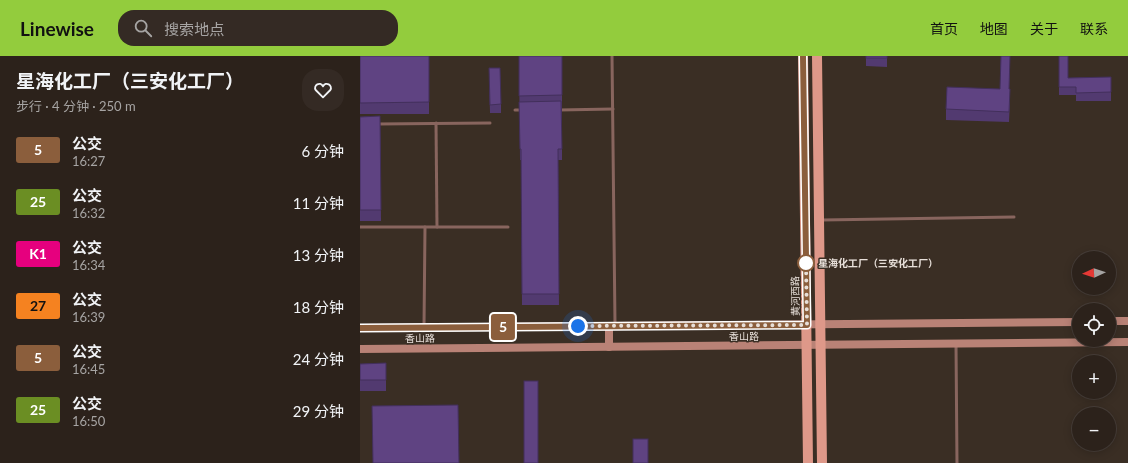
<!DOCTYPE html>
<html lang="zh">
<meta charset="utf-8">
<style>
:root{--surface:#2c221b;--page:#342a24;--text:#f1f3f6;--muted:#a6a4a3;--line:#483f3a;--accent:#93cc3d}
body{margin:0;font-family:Lato,"Noto Sans SC",sans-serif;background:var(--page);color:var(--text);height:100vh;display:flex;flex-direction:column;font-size:15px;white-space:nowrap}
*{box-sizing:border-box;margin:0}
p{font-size:13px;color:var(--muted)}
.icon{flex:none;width:22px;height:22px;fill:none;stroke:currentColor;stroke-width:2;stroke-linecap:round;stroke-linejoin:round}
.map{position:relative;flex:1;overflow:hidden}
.panel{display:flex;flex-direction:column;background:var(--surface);width:360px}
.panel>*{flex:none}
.badge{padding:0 8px;border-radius:3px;font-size:14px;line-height:26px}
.needle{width:26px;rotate:267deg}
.controls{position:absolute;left:712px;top:195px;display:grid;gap:8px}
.controls a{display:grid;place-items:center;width:44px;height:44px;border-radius:50%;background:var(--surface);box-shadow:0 2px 10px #0003,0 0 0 1px var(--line);font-size:20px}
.you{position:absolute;width:20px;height:20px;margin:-10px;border:3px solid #fff;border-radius:50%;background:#1a73e8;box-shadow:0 0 0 6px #1a73e833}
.map>.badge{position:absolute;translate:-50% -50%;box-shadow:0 0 0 2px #fff}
.round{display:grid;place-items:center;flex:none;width:42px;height:42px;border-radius:16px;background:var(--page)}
.headline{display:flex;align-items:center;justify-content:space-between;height:68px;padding:0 16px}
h1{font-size:19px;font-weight:700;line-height:30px}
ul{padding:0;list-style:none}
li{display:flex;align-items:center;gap:12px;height:52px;padding:0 16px}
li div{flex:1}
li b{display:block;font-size:15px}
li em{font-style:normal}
li .badge{min-width:44px;font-weight:700;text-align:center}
header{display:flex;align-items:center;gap:24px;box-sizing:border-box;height:56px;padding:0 20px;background:var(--accent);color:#111}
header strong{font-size:19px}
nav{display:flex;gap:22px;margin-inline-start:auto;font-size:14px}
.search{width:280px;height:36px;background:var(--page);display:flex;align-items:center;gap:10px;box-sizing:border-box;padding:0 14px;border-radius:16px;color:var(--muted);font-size:15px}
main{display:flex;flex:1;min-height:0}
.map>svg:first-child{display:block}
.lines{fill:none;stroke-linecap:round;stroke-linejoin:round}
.lane{stroke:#88655e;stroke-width:3}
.secondary{stroke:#b98276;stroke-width:8}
.primary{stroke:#de9889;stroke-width:10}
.wall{fill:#523a70}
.building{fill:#5f4382;stroke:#422f5b}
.line-casing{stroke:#fff;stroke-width:9}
.line{stroke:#8b5e3c;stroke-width:6}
.walk{stroke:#e7dfd9;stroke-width:4;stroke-dasharray:0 7.2}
.stop-dot{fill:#fff;stroke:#8b5e3c;stroke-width:2}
.labels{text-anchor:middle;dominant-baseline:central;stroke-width:3;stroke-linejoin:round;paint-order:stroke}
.stop-label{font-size:10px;font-weight:bold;fill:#e7dfd9;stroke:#3a2e24;text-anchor:start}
.street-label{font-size:10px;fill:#e7dfd9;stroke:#3a2e24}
</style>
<header>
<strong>Linewise</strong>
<div class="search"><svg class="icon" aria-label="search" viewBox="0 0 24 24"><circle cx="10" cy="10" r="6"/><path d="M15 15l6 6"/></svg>搜索地点</div>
<nav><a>首页</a><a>地图</a><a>关于</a><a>联系</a></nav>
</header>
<main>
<section class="panel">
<div class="headline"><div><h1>星海化工厂（三安化工厂）</h1><p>步行 · 4 分钟 · 250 m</p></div><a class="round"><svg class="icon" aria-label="heart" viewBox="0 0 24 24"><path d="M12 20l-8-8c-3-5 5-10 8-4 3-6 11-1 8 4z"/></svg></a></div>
<ul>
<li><span class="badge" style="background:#8b5e3c;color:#fff">5</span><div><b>公交</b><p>16:27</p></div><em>6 分钟</em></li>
<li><span class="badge" style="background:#6b8e23;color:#fff">25</span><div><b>公交</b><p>16:32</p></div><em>11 分钟</em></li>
<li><span class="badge" style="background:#e6007e;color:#fff">K1</span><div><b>公交</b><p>16:34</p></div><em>13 分钟</em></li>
<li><span class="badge" style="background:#f58220;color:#111">27</span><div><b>公交</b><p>16:39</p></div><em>18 分钟</em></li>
<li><span class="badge" style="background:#8b5e3c;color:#fff">5</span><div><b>公交</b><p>16:45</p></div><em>24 分钟</em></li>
<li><span class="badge" style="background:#6b8e23;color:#fff">25</span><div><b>公交</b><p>16:50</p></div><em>29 分钟</em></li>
</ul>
</section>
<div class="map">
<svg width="768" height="407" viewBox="0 0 768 407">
<rect width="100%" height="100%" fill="#3a2e24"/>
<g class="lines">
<!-- lane -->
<g class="lane">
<path d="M 252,0 L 255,268"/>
<path d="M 155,54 L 163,54"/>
<path d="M 199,54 L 253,53"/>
<path d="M 76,67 L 77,171"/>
<path d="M 17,68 L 130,67"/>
<path d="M 462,164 L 654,161"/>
<path d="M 0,171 L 148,171"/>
<path d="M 64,271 L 65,171"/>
<path d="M 596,288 L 597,407"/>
</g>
<!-- secondary -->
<g class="secondary">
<path d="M 749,265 L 768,265"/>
<path d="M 249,270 L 249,291"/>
<path d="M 0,272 L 719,266"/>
<path d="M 0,293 L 768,286"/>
</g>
<!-- primary -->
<g class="primary">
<path d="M 443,0 L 448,407"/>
<path d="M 457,0 L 462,407"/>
</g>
</g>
<!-- wall -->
<g class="wall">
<rect x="0" y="0" width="69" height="58"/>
<path d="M 159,0 L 202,0 L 202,104 L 198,104 L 199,249 L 162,249 L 161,104 L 160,104 Z"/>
<path d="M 506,0 L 527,0 L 527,11 L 506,10 Z"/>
<path d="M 641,0 L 650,0 L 649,33 L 650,44 L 649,66 L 586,64 L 586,53 L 640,33 Z"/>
<path d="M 699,0 L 708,22 L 751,21 L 751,45 L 716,45 L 716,39 L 699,39 Z"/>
<path d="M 129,21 L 141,48 L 141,57 L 130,57 Z"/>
<path d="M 20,60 L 21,165 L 0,165 L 0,61 Z"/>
<path d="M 26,307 L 26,335 L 0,335 L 0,308 Z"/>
</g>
<!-- building -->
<g class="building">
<path d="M 0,0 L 69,0 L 69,46 L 0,47 Z"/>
<path d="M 159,0 L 202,0 L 202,39 L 159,40 Z"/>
<rect x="506" y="0" width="21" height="2"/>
<path d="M 641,0 L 650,0 L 649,33 L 650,33 L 649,56 L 586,53 L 587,31 L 640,33 Z"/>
<path d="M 699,0 L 708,0 L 708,22 L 751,21 L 751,36 L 716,37 L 716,31 L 699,31 Z"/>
<path d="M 129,12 L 140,12 L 141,48 L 130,49 Z"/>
<path d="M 201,45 L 202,93 L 198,93 L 199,238 L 162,238 L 161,93 L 160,93 L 159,46 Z"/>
<path d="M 20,60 L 21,154 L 0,154 L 0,61 Z"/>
<path d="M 26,307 L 26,324 L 0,324 L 0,308 Z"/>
<rect x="164" y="325" width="14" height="82"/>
<path d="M 98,349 L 99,407 L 13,407 L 12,350 Z"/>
<rect x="273" y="383" width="15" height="24"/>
</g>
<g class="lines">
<defs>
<path id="line" d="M 0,272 L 447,269 L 443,0"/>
</defs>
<!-- line casing -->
<use href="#line" class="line-casing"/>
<!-- line -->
<use href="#line" class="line"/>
<!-- walk -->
<path class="walk" d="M 218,270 L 447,269 L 446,207"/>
</g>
<!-- markers -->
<circle class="stop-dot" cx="446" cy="207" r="8"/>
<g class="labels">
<!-- stop labels -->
<g class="stop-label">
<text x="458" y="207">星海化工厂（三安化工厂）</text>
</g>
<!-- street labels -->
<g class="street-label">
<text transform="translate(435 240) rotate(-91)">黄河西路</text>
<text x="384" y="280">香山路</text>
<text transform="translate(60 282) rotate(-1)">香山路</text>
</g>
</g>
</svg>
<div class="controls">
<a><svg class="needle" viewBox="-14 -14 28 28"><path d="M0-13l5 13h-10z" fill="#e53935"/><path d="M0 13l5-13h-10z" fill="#a6a4a3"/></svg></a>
<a><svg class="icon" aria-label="locate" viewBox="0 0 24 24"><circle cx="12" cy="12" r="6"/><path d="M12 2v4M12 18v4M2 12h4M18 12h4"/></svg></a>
<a>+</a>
<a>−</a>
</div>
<div class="you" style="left:218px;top:270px"></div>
<b class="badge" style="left:143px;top:271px;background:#8b5e3c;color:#fff">5</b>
</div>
</main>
